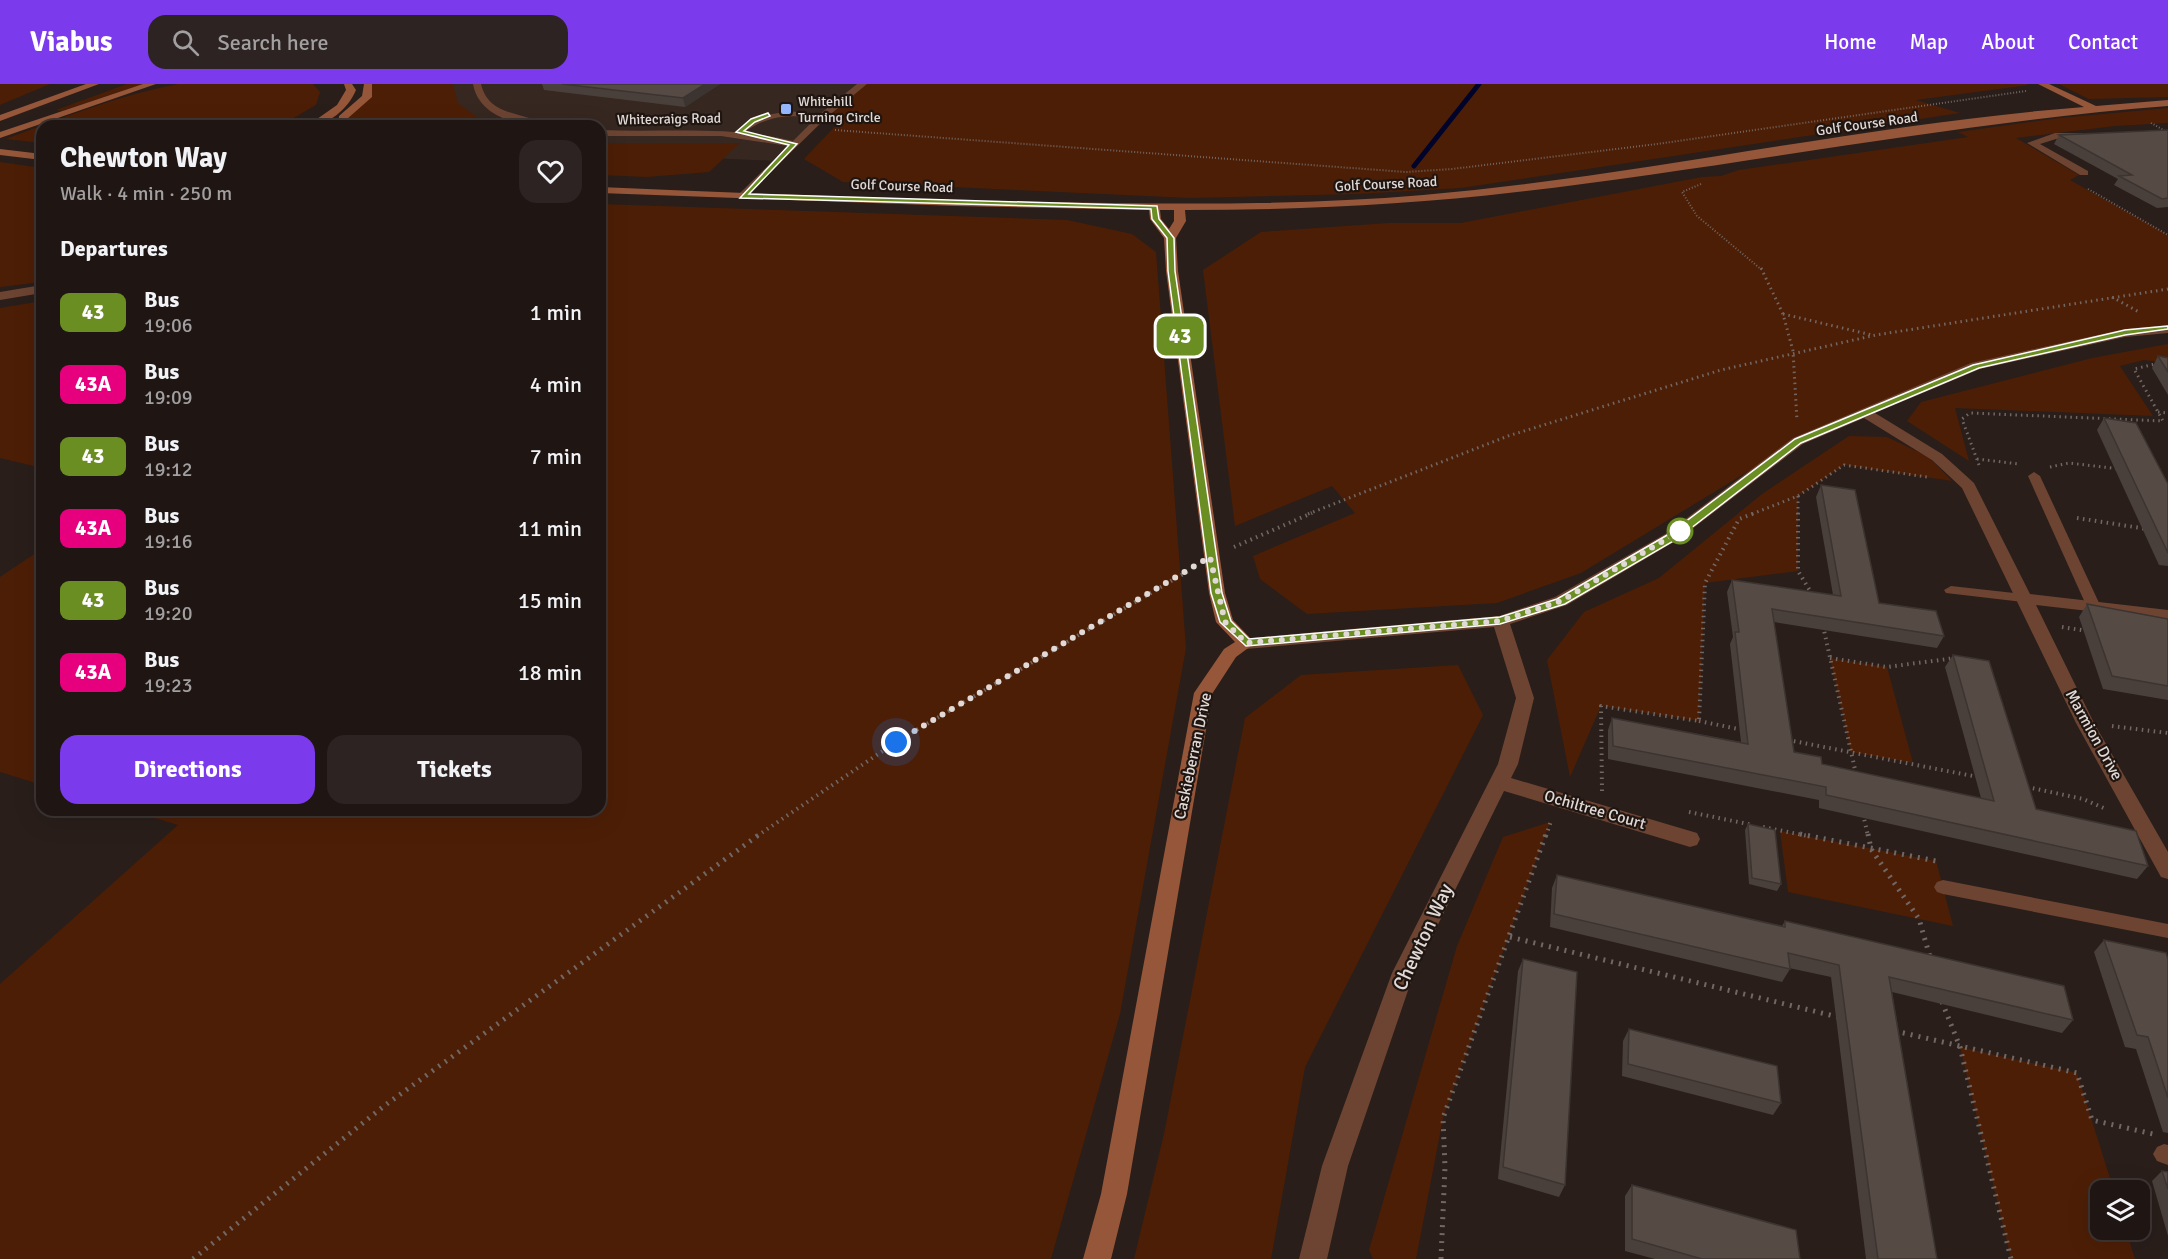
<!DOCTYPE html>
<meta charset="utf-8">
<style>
:root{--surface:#1f1614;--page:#2c2322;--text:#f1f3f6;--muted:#a19fa0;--line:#3c3534;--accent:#7c3aed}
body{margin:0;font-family:Signika,sans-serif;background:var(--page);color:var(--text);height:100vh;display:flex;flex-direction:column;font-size:22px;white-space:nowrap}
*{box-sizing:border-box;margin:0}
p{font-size:20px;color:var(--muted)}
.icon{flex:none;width:33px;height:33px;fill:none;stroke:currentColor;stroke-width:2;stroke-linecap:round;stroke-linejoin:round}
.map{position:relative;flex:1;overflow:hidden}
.panel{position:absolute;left:36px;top:36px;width:570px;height:696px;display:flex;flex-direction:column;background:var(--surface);border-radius:18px;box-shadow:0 6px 24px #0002,0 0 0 2px var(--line)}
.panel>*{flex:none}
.badge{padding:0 12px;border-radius:9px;font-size:21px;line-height:39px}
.tools{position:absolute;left:2090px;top:1096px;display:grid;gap:12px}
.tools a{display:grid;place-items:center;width:60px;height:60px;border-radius:12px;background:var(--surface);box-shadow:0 6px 24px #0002,0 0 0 2px var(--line);font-size:30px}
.you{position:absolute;width:30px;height:30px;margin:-15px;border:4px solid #fff;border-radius:50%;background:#1a73e8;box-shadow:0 0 0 9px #1a73e833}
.map>.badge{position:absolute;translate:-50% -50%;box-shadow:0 0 0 3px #fff}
h2{padding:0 24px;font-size:22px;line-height:54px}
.round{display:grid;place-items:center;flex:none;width:63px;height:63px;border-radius:18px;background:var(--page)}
.head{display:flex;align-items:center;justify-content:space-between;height:102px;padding:0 24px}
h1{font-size:28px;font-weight:800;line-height:45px}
.button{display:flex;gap:12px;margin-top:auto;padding:12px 24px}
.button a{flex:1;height:69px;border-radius:18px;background:var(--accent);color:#fff;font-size:24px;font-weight:800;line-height:69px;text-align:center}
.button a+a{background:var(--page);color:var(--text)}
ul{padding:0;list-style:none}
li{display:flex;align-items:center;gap:18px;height:72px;padding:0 24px}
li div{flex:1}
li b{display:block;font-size:22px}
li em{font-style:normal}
li .badge{min-width:66px;font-weight:700;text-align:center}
header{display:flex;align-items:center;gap:36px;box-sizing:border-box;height:84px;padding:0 30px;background:var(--accent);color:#fff}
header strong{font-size:28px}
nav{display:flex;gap:33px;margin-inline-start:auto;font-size:21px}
.search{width:420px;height:54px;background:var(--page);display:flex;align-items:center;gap:15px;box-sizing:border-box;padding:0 21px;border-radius:18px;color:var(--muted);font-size:22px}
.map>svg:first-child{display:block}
.built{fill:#362720}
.green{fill:#4d1e06}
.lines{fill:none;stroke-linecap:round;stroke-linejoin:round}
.stream{stroke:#00042a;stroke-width:5}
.path-far3{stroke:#716764;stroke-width:2;stroke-dasharray:1 2;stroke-linecap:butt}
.path-far2{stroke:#716764;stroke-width:3;stroke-dasharray:1.5 4;stroke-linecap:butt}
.path-far1{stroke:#716764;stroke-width:4;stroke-dasharray:1.5 4.5;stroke-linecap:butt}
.path{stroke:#716764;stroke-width:5;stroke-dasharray:2 6;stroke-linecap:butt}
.lane{fill:#6d4432;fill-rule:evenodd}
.street{fill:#6d4432;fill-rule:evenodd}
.secondary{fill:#965639;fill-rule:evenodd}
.wall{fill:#4a403b}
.shaded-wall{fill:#3c3430}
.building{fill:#564a45;stroke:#3c3430;stroke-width:1.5}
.line{fill:#6b8e23;stroke:#fff;stroke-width:1.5}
.walk{stroke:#e0d9d6;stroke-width:6;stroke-dasharray:0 10.8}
.poi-dot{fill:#95b6fd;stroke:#1f1511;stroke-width:2}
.stop-dot{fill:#fff;stroke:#6b8e23;stroke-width:3}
.labels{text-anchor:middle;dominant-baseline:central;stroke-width:4.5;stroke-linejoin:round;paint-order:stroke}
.far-poi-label{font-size:14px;fill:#e0d9d6;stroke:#1f1511;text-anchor:start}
.far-street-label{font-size:14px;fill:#e0d9d6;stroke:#1f1511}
.street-label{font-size:16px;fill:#e0d9d6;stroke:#1f1511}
.near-street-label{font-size:20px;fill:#e0d9d6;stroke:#1f1511}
</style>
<header>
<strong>Viabus</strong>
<div class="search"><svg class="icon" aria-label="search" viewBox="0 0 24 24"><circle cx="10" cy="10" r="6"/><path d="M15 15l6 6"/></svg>Search here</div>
<nav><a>Home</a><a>Map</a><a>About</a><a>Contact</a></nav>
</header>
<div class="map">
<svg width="2168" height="1175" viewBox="0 0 2168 1175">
<rect width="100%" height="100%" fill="#291e1a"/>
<!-- built -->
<path class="built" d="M 383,0 L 865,0 L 777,77 L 600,69 L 600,42 L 409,42 Z"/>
<!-- green -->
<g class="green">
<path d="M 0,0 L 50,0 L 0,21 Z"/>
<path d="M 127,0 L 144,0 L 62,27 L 56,26 Z"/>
<path d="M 178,0 L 313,0 L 320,8 L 316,21 L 280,42 L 42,42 L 42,59 L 6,55 C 62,34 119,11 178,0 Z"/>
<path d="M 370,0 L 453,0 L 458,19 L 478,34 L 507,42 L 343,42 L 342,34 L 360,21 Z"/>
<path d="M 863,0 L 2026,0 L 2029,1 L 1916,16 L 1960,29 L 1461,104 L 1356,110 L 1191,114 L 843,98 L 804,75 L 842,35 L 823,32 Z"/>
<path d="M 2059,0 L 2168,0 L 2168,13 L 2089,15 Z"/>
<path d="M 2168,24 L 2168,39 L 2115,42 L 2016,54 L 2079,91 L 2070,96 L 2168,151 L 2168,245 L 2125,249 L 1976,282 L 1798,357 L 1581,489 L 1497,519 L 1307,530 L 1260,495 L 1253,472 L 1355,429 L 1332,402 L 1235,442 L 1203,186 L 1261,148 L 1389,139 L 1461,139 L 1702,93 L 1721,92 L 1739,86 L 1968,53 L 1958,48 L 2060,34 Z"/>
<path d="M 600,59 L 740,59 L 709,88 L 647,93 L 600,91 Z"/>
<path d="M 0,78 L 42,84 L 42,198 L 0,203 Z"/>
<path d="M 600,120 L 1067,136 L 1132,150 L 1156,168 L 1186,564 L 1120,930 L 1051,1175 L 0,1175 L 0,900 L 178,741 L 128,726 L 600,726 Z"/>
<path d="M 42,217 L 42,384 L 0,374 L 0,224 Z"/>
<path d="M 2168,260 L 2168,279 L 2144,276 L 2120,282 L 2153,332 L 1955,324 L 1969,377 L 1907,337 L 1921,318 L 2092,274 Z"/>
<path d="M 1849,352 L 1887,353 L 1929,373 L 1952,397 L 1844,381 L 1798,412 L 1798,487 L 1705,499 L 1699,637 L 1601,622 L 1570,693 L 1547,576 L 1584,528 L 1659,494 L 1762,410 Z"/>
<path d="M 42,465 L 42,701 L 0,688 L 0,493 Z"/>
<path d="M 1830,574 L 1887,583 L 1913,679 L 1851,668 Z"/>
<path d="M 1458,581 L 1483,631 L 1305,983 L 1271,1175 L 1134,1175 L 1164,1050 L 1245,634 L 1301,591 Z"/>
<path d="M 1550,738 L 1443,1034 L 1416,1175 L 1373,1175 L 1369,1166 L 1457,862 L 1503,753 Z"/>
<path d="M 1780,747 L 1936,777 L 1953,842 L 1788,808 Z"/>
<path d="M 1960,963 L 2077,989 L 2114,1107 L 2100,1107 L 2100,1146 L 2126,1146 L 2135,1175 L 2011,1175 Z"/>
</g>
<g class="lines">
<!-- stream -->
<path class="stream" d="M 1414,82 L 1479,0"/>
<!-- path-far3 -->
<g class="path-far3">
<path d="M 2151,39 L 2165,47"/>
<path d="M 835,46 L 1406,88 L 1452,85 L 1657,60 L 2026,7"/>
<path d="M 1701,100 L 1682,108 L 1697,132 L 1762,186"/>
<path d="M 2088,105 L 2168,151"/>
</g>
<!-- path-far2 -->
<g class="path-far2">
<path d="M 1761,184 L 1783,230 L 1793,267 L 1797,337"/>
<path d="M 2112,213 L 2139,228"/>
<path d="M 1783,230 L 1872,251"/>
<path d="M 2158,328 L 2168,329"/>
<path d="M 1977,375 L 2019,380"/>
<path d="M 1979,381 L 1962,335 L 1970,329 L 2163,337 L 2134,285 L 2168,277"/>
<path d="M 2050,383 L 2069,379 L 2120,385"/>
<path d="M 1798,412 L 1798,430"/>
<path d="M 1308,430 L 1508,352 L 1721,286 L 1876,251 L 2168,205"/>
<path d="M 1752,430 L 1798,412 L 1844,381 L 1927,393"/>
</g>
<!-- path-far1 -->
<g class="path-far1">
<path d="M 1798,429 L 1798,487 L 1812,510"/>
<path d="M 2077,434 L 2147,445"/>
<path d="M 1234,463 L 1312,429"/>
<path d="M 1823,542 L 1856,690"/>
<path d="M 2062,543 L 2087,547"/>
<path d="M 1830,574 L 1887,583 L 1955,574"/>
<path d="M 1699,637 L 1743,646"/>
<path d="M 2112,642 L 2168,649"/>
<path d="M 1788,656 L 1978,693"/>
<path d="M 2027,703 L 2083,715 L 2106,725"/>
<path d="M 1602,707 L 1601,622 L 1699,637 L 1705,499 L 1739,435 L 1755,429"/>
<path d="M 1689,728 L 1753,741"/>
<path d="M 1863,730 L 1868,752"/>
<path d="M 1763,743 L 1808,752"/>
<path d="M 757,752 L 896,658 L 1190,486"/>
<path d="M 1546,752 L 1551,737"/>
</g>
<!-- path -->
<g class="path">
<path d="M 1800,750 L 1936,777 L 1938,782"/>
<path d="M 1868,750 L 1871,765 L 1919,835 L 1930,873"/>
<path d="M 1510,853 L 1838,933"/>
<path d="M 1942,918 L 1960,963 L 2011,1175"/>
<path d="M 1895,947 L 2077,989 L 2092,1036 L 2153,1050"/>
<path d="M 193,1175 L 384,1022 L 760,750"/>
<path d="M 1441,1175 L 1445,1083 L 1443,1034 L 1546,750"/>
</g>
<!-- lane -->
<g class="lane">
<path d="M 789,27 L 827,32 L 823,34 C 790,31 770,29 742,50 L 735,48 L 757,33 Z"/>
<path d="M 2034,388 L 2040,392 L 2100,521 L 2098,524 L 2093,525 L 2086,521 L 2028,392 Z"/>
<path d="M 1951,502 L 2023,510 L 2030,514 L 2023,518 L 1946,509 L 1944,506 Z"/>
<path d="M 1943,796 L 2168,840 L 2168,854 L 1943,810 L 1937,808 L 1934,803 L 1937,798 Z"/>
<path d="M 2164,1060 L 2168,1061 L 2168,1081 L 2157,1077 L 2153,1070 L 2157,1063 Z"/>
</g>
<!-- street -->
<g class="street">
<path d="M 473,0 L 481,0 C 489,34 525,27 547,42 C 518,42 479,33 473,0 Z"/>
<path d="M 857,0 L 867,0 L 826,34 L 743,115 L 739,114 L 739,110 L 788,62 L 721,52 L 600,52 L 600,46 C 665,49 729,41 793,57 L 820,30 Z"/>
<path d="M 2055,49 L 2085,49 L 2085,53 L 2082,54 L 2056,55 L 2040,60 L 2088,87 L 2088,91 L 2080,91 L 2027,59 Z"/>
<path d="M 42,201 L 42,209 L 0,216 L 0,208 Z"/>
<path d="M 2168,241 L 2168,249 L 2125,253 L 1980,285 L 1875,329 L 1942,370 L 1974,399 L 2030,510 L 2168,526 L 2168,536 L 2036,521 L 2094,639 L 2168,768 L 2168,795 L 2161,793 L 2076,639 L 1962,404 L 1932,376 L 1864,334 L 1803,360 L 1679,455 L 1567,521 L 1510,540 L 1534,614 L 1518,680 L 1511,694 L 1697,749 L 1700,755 L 1697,761 L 1690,763 L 1504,707 L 1414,889 L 1348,1082 L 1327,1175 L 1299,1175 L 1322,1082 L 1392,889 L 1498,680 L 1516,614 L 1494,543 L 1246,565 L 1237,559 L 1240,555 L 1499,532 L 1555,513 L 1667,449 L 1793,354 L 1971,279 L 2125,245 Z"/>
</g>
<!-- secondary -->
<g class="secondary">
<path d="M 86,0 L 99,0 L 0,37 L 0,31 Z"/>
<path d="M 143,0 L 156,0 L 0,54 L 0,48 Z"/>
<path d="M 344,0 L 352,0 L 356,6 C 348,25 328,42 307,42 L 337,21 L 346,6 Z"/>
<path d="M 364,0 L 372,0 L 372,13 L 347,35 L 348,42 L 338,42 L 339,32 L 362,12 Z"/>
<path d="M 2038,0 L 2049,0 L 2096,22 L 2168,16 L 2168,22 C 1949,39 1735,83 1517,108 C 1407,121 1296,126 1185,126 L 1186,137 L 1176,154 L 1178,187 L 1225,509 L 1233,536 L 1255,559 L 1236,573 L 1212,610 L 1127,1110 L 1111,1175 L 1083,1175 L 1101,1110 L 1194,609 L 1224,565 L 1235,558 L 1216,538 L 1209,509 L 1166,187 L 1164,154 L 1150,135 L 1149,126 L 956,122 L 600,109 L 600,103 C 745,109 889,115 1034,118 C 1164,120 1294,122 1423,111 C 1645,92 1862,40 2084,23 ZM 1160,126 L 1174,126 L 1174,137 L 1169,145 L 1161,135 Z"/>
<path d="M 0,65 L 42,70 L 42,76 L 0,71 Z"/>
</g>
</g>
<!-- wall -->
<g class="wall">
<path d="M 542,0 L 720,0 L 685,23 L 544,6 Z"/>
<path d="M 2168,46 L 2168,123 L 2157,124 L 2114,101 L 2118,95 L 2054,60 L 2059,51 Z"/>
<path d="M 2158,272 L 2168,274 L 2168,311 L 2152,284 Z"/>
<path d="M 2104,334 L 2168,400 L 2168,482 L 2159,481 L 2097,346 Z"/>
<path d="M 1821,401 L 1879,519 L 1944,552 L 1937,564 L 1774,538 L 1794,668 L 1822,680 L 1981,714 L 1945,583 L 1953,571 L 2036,725 L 2148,782 L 2137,795 L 1819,724 L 1819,716 L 1608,675 L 1608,646 L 1612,634 L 1741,658 L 1730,560 L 1733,553 L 1727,508 L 1732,496 L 1833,511 L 1816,413 Z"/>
<path d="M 2087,520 L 2168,535 L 2168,616 L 2103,605 L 2079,533 Z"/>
<path d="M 1748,740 L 1781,800 L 1777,807 L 1749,800 L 1745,746 Z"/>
<path d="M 1557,791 L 1782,842 L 1785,837 L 2073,936 L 2062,949 L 1892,908 L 1937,1175 L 1866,1175 L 1831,893 L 1789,884 L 1790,885 L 1782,898 L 1550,843 L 1552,804 Z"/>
<path d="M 2104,856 L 2168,875 L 2168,1049 L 2163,1048 L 2136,965 L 2125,963 L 2094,868 Z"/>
<path d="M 1523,875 L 1565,1101 L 1559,1113 L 1498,1095 L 1518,887 Z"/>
<path d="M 1629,945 L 1781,1019 L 1773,1031 L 1622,992 L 1623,957 Z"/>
<path d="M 2162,1087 L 2168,1088 L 2168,1152 L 2152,1097 Z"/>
<path d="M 1632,1101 L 1800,1175 L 1655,1175 L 1625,1167 L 1625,1112 Z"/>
</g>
<!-- shaded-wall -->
<path class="shaded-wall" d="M 705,0 L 720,0 L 685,23 L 683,14 Z"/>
<!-- building -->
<g class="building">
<path d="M 562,0 L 705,0 L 683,14 Z"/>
<path d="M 2168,46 L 2168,114 L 2162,115 L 2119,92 L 2132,91 L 2059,51 Z"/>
<path d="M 2158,272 L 2168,274 L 2168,288 Z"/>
<path d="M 2104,334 L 2136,339 L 2168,400 L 2168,469 Z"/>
<path d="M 1821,401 L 1855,406 L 1879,519 L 1936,527 L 1944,552 L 1772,525 L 1794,668 L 1821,673 L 1822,680 L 1994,717 L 1953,571 L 1989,577 L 2036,725 L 2136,747 L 2148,782 L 1826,711 L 1826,703 L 1613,662 L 1612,634 L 1748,660 L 1735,548 L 1739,548 L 1732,496 L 1841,512 Z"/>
<path d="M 2087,520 L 2168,535 L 2168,602 L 2112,592 Z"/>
<path d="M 1748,740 L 1775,746 L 1781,800 L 1752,794 Z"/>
<path d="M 1557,791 L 1785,843 L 1785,837 L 2064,902 L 2073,936 L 1889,893 L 1937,1175 L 1878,1175 L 1839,881 L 1788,869 L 1790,885 L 1554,830 Z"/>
<path d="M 2104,856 L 2166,869 L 2168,875 L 2168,1014 L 2148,953 L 2137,951 Z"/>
<path d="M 1523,875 L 1577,888 L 1565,1101 L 1503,1083 Z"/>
<path d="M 1629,945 L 1777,982 L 1781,1019 L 1628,980 Z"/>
<path d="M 2162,1087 L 2168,1088 L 2168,1105 Z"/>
<path d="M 1632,1101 L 1796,1146 L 1800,1175 L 1702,1175 L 1632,1155 Z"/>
</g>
<!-- line -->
<path class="line" d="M 768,29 L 770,32 L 755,38 L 744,47 L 797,60 L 749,110 L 1157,122 L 1159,135 L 1174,154 L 1175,187 L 1222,509 L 1231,537 L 1249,555 L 1500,533 L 1557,515 L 1669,450 L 1795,355 L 1973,281 L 2125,246 L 2168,242 L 2168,245 L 2125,251 L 1979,284 L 1801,359 L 1677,455 L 1565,520 L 1500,540 L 1246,562 L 1220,538 L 1211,509 L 1168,187 L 1167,154 L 1152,135 L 1151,125 L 740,114 L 789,61 L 736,48 L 751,35 Z"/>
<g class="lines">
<!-- walk -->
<path class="walk" d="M 896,658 L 1210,473 L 1225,538 L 1246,559 L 1500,537 L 1561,517 L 1680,447"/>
</g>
<!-- markers -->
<rect class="poi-dot" x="780" y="19" width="12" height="12" rx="3"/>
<circle class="stop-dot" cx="1680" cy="447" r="12"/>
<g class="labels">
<!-- far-poi labels -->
<g class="far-poi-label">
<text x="798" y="17">Whitehill<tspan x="798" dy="16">Turning Circle</tspan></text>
</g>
<!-- far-street labels -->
<g class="far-street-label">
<text transform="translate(669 35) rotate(-1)">Whitecraigs Road</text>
<text transform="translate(1867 40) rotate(-8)">Golf Course Road</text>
<text transform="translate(1386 100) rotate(-3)">Golf Course Road</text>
<text transform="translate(902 102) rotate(2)">Golf Course Road</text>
</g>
<!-- street labels -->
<g class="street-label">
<text transform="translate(2094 651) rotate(61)">Marmion Drive</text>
<text transform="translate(1193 672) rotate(-78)">Caskieberran Drive</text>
<text transform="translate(1595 726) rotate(16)">Ochiltree Court</text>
</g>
<!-- near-street labels -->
<g class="near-street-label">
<text transform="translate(1423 853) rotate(-65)">Chewton Way</text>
</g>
</g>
</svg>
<div class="tools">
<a><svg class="icon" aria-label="layers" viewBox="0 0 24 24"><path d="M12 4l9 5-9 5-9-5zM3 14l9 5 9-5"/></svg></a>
</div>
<div class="you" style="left:896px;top:658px"></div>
<b class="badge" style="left:1180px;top:252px;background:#6b8e23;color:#fff">43</b>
<section class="panel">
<div class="head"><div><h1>Chewton Way</h1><p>Walk · 4 min · 250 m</p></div><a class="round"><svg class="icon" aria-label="heart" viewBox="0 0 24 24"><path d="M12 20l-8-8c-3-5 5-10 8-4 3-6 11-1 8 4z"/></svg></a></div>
<h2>Departures</h2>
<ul>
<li><span class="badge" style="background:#6b8e23;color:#fff">43</span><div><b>Bus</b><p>19:06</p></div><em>1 min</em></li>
<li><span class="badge" style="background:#e6007e;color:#fff">43A</span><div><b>Bus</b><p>19:09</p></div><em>4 min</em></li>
<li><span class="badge" style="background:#6b8e23;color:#fff">43</span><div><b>Bus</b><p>19:12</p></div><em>7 min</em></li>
<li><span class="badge" style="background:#e6007e;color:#fff">43A</span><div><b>Bus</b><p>19:16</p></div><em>11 min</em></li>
<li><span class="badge" style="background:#6b8e23;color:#fff">43</span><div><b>Bus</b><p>19:20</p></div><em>15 min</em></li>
<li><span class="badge" style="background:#e6007e;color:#fff">43A</span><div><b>Bus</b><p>19:23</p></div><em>18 min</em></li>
</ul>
<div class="button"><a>Directions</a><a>Tickets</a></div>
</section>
</div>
